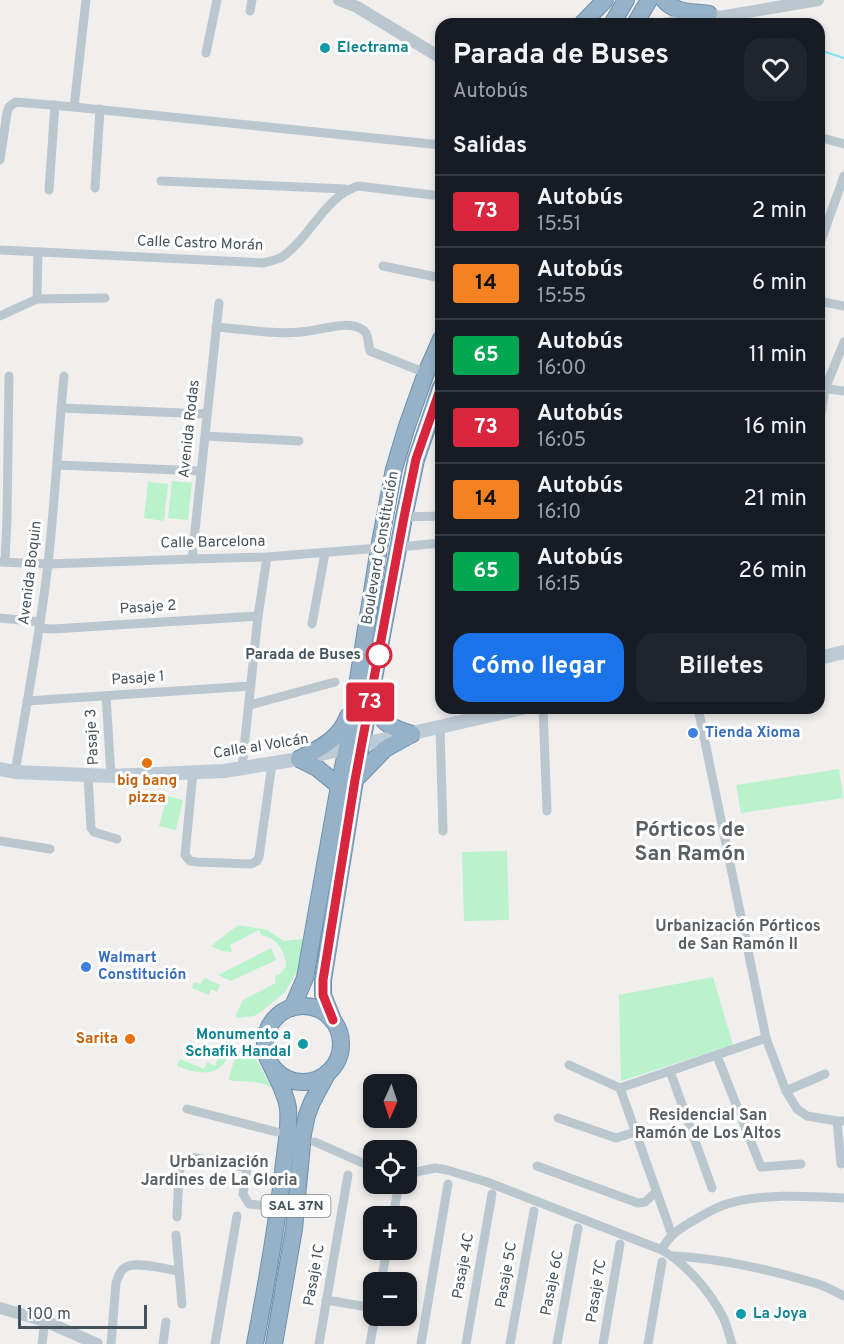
<!DOCTYPE html>
<html lang="es">
<meta charset="utf-8">
<style>
:root{--surface:#171b24;--page:#20242c;--text:#f1f3f6;--muted:#9ea1a6;--line:#363941;--accent:#1a73e8}
body{margin:0;font-family:Overpass,sans-serif;background:var(--page);color:var(--text);height:100vh;display:flex;flex-direction:column;font-size:22px;white-space:nowrap}
*{box-sizing:border-box;margin:0}
p{font-size:20px;color:var(--muted)}
.icon{flex:none;width:33px;height:33px;fill:none;stroke:currentColor;stroke-width:2;stroke-linecap:round;stroke-linejoin:round}
.map{position:relative;flex:1;overflow:hidden}
.details{position:absolute;left:435px;top:18px;width:390px;height:696px;display:flex;flex-direction:column;background:var(--surface);border-radius:18px;box-shadow:0 3px 9px #0003}
.details>*{flex:none}
.badge{padding:0 12px;border-radius:4px;font-size:21px;line-height:39px}
.needle{width:39px;rotate:183deg}
.controls{position:absolute;left:363px;top:1074px;display:grid;gap:12px}
.controls a{display:grid;place-items:center;width:54px;height:54px;border-radius:12px;background:var(--surface);box-shadow:0 3px 9px #0003;font-size:30px}
.scale{position:absolute;left:18px;bottom:15px;width:129px;box-sizing:border-box;padding-left:6px;border:3px solid #45535d;border-top:0;font-size:16px;line-height:21px;white-space:nowrap;color:#45535d;-webkit-text-stroke:4px #fff;paint-order:stroke}
.map>.badge{position:absolute;translate:-50% -50%;box-shadow:0 0 0 3px #fff}
h2{padding:0 18px;font-size:22px;line-height:54px}
.round{display:grid;place-items:center;flex:none;width:63px;height:63px;border-radius:18px;background:var(--page)}
.head{display:flex;align-items:center;justify-content:space-between;height:102px;padding:0 18px}
h1{font-size:28px;font-weight:700;line-height:45px}
.primary-button{display:flex;gap:12px;margin-top:auto;padding:12px 18px}
.primary-button a{flex:1;height:69px;border-radius:18px;background:var(--accent);color:#fff;font-size:24px;font-weight:700;line-height:69px;text-align:center}
.primary-button a+a{background:var(--page);color:var(--text)}
ul{padding:0;list-style:none}
li{display:flex;align-items:center;gap:18px;height:72px;padding:0 18px;border-top:2px solid var(--line)}
li div{flex:1}
li b{display:block;font-size:22px}
li em{font-style:normal}
li .badge{min-width:66px;font-weight:700;text-align:center}
.map>svg:first-child{display:block}
.green{fill:#b9f2cb}
.lines{fill:none;stroke-linecap:round;stroke-linejoin:round}
.stream{stroke:#82e2f3;stroke-width:2}
.trunk-casing{stroke:#6d8fad;stroke-width:18}
.minor{stroke:#bbc7cf;stroke-width:9}
.tertiary{stroke:#bbc7cf;stroke-width:12}
.secondary{stroke:#bdcbd7;stroke-width:14}
.trunk{stroke:#96b2c8;stroke-width:16}
.line-casing{stroke:#fff;stroke-width:14}
.line{stroke:#d7263d;stroke-width:9}
.culture-dot{fill:#0f9aa8;stroke:#fff;stroke-width:2}
.stop-dot{fill:#fff;stroke:#d7263d;stroke-width:3}
.shop-dot{fill:#3f7fe0;stroke:#fff;stroke-width:2}
.food-dot{fill:#e8710a;stroke:#fff;stroke-width:2}
.labels{text-anchor:middle;dominant-baseline:central;stroke-width:6;stroke-linejoin:round;paint-order:stroke}
.shield{fill:#fff;stroke:#7d878e;stroke-width:1.5}
.shield-label{font-size:14px;font-weight:bold;fill:#45535d}
.culture-label{font-size:15px;font-weight:bold;fill:#0d838f;stroke:#fff;text-anchor:start}
.street-label{font-size:15px;fill:#45535d;stroke:#fff}
.stop-label{font-size:15px;font-weight:bold;fill:#45535d;stroke:#fff;text-anchor:end}
.shop-label{font-size:15px;font-weight:bold;fill:#366cbe;stroke:#fff;text-anchor:start}
.food-label{font-size:15px;font-weight:bold;fill:#c56008;stroke:#fff}
.neighbourhood-label{font-size:16px;font-weight:bold;fill:#5a5f64;stroke:#fff}
.district-label{font-size:21px;font-weight:bold;fill:#5a5f64;stroke:#fff}
</style>
<div class="map">
<svg width="844" height="1344" viewBox="0 0 844 1344">
<rect width="100%" height="100%" fill="#f1eeee"/>
<!-- green -->
<g class="green">
<path d="M 172,481 L 192,483 L 188,520 L 168,518 Z"/>
<path d="M 148,482 L 168,484 L 164,521 L 144,518 Z"/>
<path d="M 839,769 L 843,798 L 741,813 L 736,785 Z"/>
<path d="M 167,796 L 183,800 L 176,830 L 159,826 Z"/>
<path d="M 507,851 L 509,920 L 464,921 L 462,852 Z"/>
<path d="M 238,925 L 267,930 L 284,941 L 303,939 L 304,943 L 297,972 L 285,992 L 261,1012 L 254,1016 L 238,1018 L 236,1017 L 236,1015 L 243,1000 L 276,983 L 275,976 L 280,974 L 286,967 C 286,953 277,937 262,936 L 259,930 L 230,945 L 232,951 L 231,952 L 222,951 L 211,946 Z"/>
<path d="M 271,948 L 276,960 L 231,981 L 218,975 Z"/>
<path d="M 713,977 L 733,1045 L 621,1081 L 619,995 Z"/>
<path d="M 205,978 L 220,985 L 217,992 L 211,989 L 209,995 L 192,988 L 194,982 L 200,984 Z"/>
<path d="M 228,1034 L 232,1039 C 232,1046 230,1051 227,1058 C 217,1079 195,1073 177,1066 L 180,1059 L 204,1069 L 207,1062 L 215,1066 Z"/>
<path d="M 245,1045 L 248,1045 L 272,1088 C 259,1079 244,1083 229,1080 C 230,1069 237,1052 245,1045 Z"/>
</g>
<g class="lines">
<!-- stream -->
<path class="stream" d="M 819,50 L 844,58"/>
<defs>
<g id="trunk">
<path d="M 664,0 C 674,13 694,12 709,14"/>
<path d="M 582,24 L 605,0"/>
<path d="M 612,24 L 626,0"/>
<path d="M 635,24 L 649,0"/>
<path d="M 371,698 C 381,722 387,727 412,734"/>
<path d="M 299,759 C 320,748 340,739 348,716"/>
<path d="M 299,759 L 317,768 L 339,786"/>
<path d="M 355,780 L 385,749 L 412,734"/>
<circle cx="303" cy="1044" r="38"/>
<path d="M 292,1008 L 305,978 L 339,786 L 347,748 L 379,548 L 394,469 L 407,426 L 426,373 L 441,339"/>
<path d="M 333,1020 L 323,995 L 323,980 L 355,780 L 404,517 L 416,460 L 441,387"/>
<path d="M 255,1344 C 266,1287 276,1230 283,1172 C 285,1151 290,1129 288,1108 C 286,1093 277,1078 271,1065"/>
<path d="M 274,1344 L 294,1229 L 303,1134 L 307,1115 L 312,1102 L 328,1072"/>
</g>
</defs>
<!-- trunk casing -->
<use href="#trunk" class="trunk-casing"/>
<!-- minor -->
<g class="minor">
<path d="M 250,11 L 252,0"/>
<path d="M 206,53 L 217,0"/>
<path d="M 74,107 L 86,0"/>
<path d="M 819,137 L 844,144"/>
<path d="M 0,160 L 7,113 L 9,107 L 16,102 L 74,107 L 441,145"/>
<path d="M 161,181 L 346,189"/>
<path d="M 95,188 L 100,109"/>
<path d="M 49,190 L 55,105"/>
<path d="M 819,246 L 844,176"/>
<path d="M 0,250 L 264,263 C 270,261 277,260 282,257 C 310,238 325,196 358,186 L 441,196"/>
<path d="M 383,266 L 441,278"/>
<path d="M 37,299 L 38,252"/>
<path d="M 819,301 L 844,306"/>
<path d="M 0,316 L 37,299 L 105,298"/>
<path d="M 216,327 C 246,329 280,336 309,331 C 325,329 348,320 363,330 C 369,333 368,345 370,351 L 426,373"/>
<path d="M 821,388 L 844,391"/>
<path d="M 61,408 L 207,414"/>
<path d="M 819,426 L 825,389 L 844,342"/>
<path d="M 205,436 L 299,441"/>
<path d="M 58,465 L 201,471"/>
<path d="M 404,517 L 441,516"/>
<path d="M 399,547 L 441,543"/>
<path d="M 192,559 L 219,303"/>
<path d="M 0,562 L 48,564 L 192,559 L 267,557 L 379,548"/>
<path d="M 5,562 L 7,518 L 9,376"/>
<path d="M 0,618 L 40,622"/>
<path d="M 312,624 L 325,553"/>
<path d="M 39,628 L 53,629 L 258,616"/>
<path d="M 106,696 L 111,776"/>
<path d="M 27,701 L 251,686"/>
<path d="M 250,705 L 335,682"/>
<path d="M 543,708 L 547,811"/>
<path d="M 698,708 L 766,1038 L 786,1091 L 797,1109 L 807,1116 L 837,1121 L 844,1121"/>
<path d="M 440,727 L 443,831"/>
<path d="M 242,768 L 258,616 L 267,557"/>
<path d="M 15,772 C 27,703 40,633 48,564 C 55,501 58,439 64,376"/>
<path d="M 193,772 L 185,855 L 190,861 L 197,862 L 251,864 L 257,861 L 259,857 L 272,764"/>
<path d="M 88,776 L 91,828 L 94,832 L 117,839"/>
<path d="M 0,841 L 50,849"/>
<path d="M 717,1056 L 761,1167 L 801,1164"/>
<path d="M 569,1065 L 620,1088 L 766,1038"/>
<path d="M 670,1071 L 712,1188"/>
<path d="M 620,1088 L 672,1235"/>
<path d="M 786,1091 L 825,1074"/>
<path d="M 187,1109 L 277,1132"/>
<path d="M 558,1118 L 616,1138 L 635,1132"/>
<path d="M 837,1121 L 841,1164"/>
<path d="M 315,1142 L 374,1168"/>
<path d="M 537,1166 L 638,1203 L 645,1202 L 656,1192"/>
<path d="M 406,1174 L 435,1168 L 447,1170 L 487,1182 L 662,1250 C 687,1265 709,1290 723,1317 C 727,1325 729,1335 732,1344"/>
<path d="M 393,1216 L 399,1184"/>
<path d="M 177,1217 L 179,1173 L 182,1162 L 191,1157 L 247,1168 L 243,1194 L 249,1204 L 279,1207"/>
<path d="M 176,1235 L 182,1304"/>
<path d="M 662,1250 C 668,1236 679,1229 691,1222 C 702,1216 712,1209 724,1205 C 757,1193 808,1196 844,1198"/>
<path d="M 672,1256 C 721,1258 771,1270 818,1284 C 827,1287 836,1292 844,1296"/>
<path d="M 381,1282 L 387,1250"/>
<path d="M 326,1300 L 374,1308"/>
<path d="M 42,1344 L 45,1321"/>
<path d="M 111,1344 L 116,1283 C 118,1277 120,1270 126,1267 C 137,1261 166,1269 178,1271"/>
<path d="M 163,1344 L 166,1322"/>
<path d="M 215,1344 L 237,1216"/>
<path d="M 319,1344 L 348,1175"/>
<path d="M 370,1344 L 375,1316"/>
<path d="M 421,1344 L 448,1184"/>
<path d="M 466,1344 L 492,1194"/>
<path d="M 510,1344 L 534,1211"/>
<path d="M 557,1344 L 578,1228"/>
<path d="M 603,1344 L 620,1244"/>
<path d="M 648,1344 L 662,1262"/>
</g>
<!-- tertiary -->
<g class="tertiary">
<path d="M 339,0 L 357,7 L 441,58"/>
<path d="M 665,24 L 709,14 L 719,17 L 818,0"/>
<path d="M 0,1308 L 45,1321 L 97,1344"/>
</g>
<!-- secondary -->
<g class="secondary">
<path d="M 819,658 L 844,652"/>
<path d="M 0,769 L 15,772 L 111,776 L 224,771 L 299,759 L 522,708"/>
</g>
<!-- trunk -->
<use href="#trunk" class="trunk"/>
</g>
<g class="lines">
<defs>
<path id="line" d="M 333,1020 L 323,995 L 323,980 L 355,780 L 404,517 L 416,459 L 441,387"/>
</defs>
<!-- line casing -->
<use href="#line" class="line-casing"/>
<!-- line -->
<use href="#line" class="line"/>
</g>
<!-- markers -->
<g class="culture-dot">
<circle cx="325" cy="48" r="6"/>
<circle cx="303" cy="1044" r="6"/>
<circle cx="741" cy="1314" r="6"/>
</g>
<circle class="stop-dot" cx="379" cy="655" r="12"/>
<g class="shop-dot">
<circle cx="693" cy="733" r="6"/>
<circle cx="86" cy="967" r="6"/>
</g>
<g class="food-dot">
<circle cx="147" cy="763" r="6"/>
<circle cx="130" cy="1039" r="6"/>
</g>
<g class="labels">
<!-- shield labels -->
<rect class="shield" x="261.5" y="1195" width="69" height="22" rx="4.5"/>
<g class="shield-label">
<text x="296" y="1206">SAL 37N</text>
</g>
<!-- culture labels -->
<g class="culture-label">
<text x="337" y="48">Electrama</text>
<text x="291" y="1035" text-anchor="end">Monumento a<tspan x="291" dy="17">Schafik Handal</tspan></text>
<text x="753" y="1314">La Joya</text>
</g>
<!-- street labels -->
<g class="street-label">
<text transform="translate(200 244) rotate(2)">Calle Castro Morán</text>
<text transform="translate(190 429) rotate(-84)">Avenida Rodas</text>
<text transform="translate(213 543) rotate(-1)">Calle Barcelona</text>
<text transform="translate(381 548) rotate(-80)">Boulevard Constitución</text>
<text transform="translate(31 573) rotate(-83)">Avenida Boquin</text>
<text transform="translate(148 608) rotate(-4)">Pasaje 2</text>
<text transform="translate(138 679) rotate(-4)">Pasaje 1</text>
<text transform="translate(93 737) rotate(-93)">Pasaje 3</text>
<text transform="translate(261 747) rotate(-9)">Calle al Volcán</text>
<text transform="translate(464 1266) rotate(-80)">Pasaje 4C</text>
<text transform="translate(315 1275) rotate(-80)">Pasaje 1C</text>
<text transform="translate(507 1275) rotate(-80)">Pasaje 5C</text>
<text transform="translate(553 1283) rotate(-79)">Pasaje 6C</text>
<text transform="translate(597 1291) rotate(-81)">Pasaje 7C</text>
</g>
<!-- stop labels -->
<g class="stop-label">
<text x="361" y="655">Parada de Buses</text>
</g>
<!-- shop labels -->
<g class="shop-label">
<text x="705" y="733">Tienda Xioma</text>
<text x="98" y="958">Walmart<tspan x="98" dy="17">Constitución</tspan></text>
</g>
<!-- food labels -->
<g class="food-label">
<text x="147" y="781">big bang<tspan x="147" dy="17">pizza</tspan></text>
<text x="118" y="1039" text-anchor="end">Sarita</text>
</g>
<!-- neighbourhood labels -->
<g class="neighbourhood-label">
<text x="738" y="927">Urbanización Pórticos<tspan x="738" dy="18">de San Ramón II</tspan></text>
<text x="708" y="1116">Residencial San<tspan x="708" dy="18">Ramón de Los Altos</tspan></text>
<text x="219" y="1163">Urbanización<tspan x="219" dy="18">Jardines de La Gloria</tspan></text>
</g>
<!-- district labels -->
<g class="district-label">
<text x="690" y="830">Pórticos de<tspan x="690" dy="24">San Ramón</tspan></text>
</g>
</g>
</svg>
<div class="controls">
<a><svg class="needle" viewBox="-14 -14 28 28"><path d="M0-13l5 13h-10z" fill="#e53935"/><path d="M0 13l5-13h-10z" fill="#9ea1a6"/></svg></a>
<a><svg class="icon" aria-label="locate" viewBox="0 0 24 24"><circle cx="12" cy="12" r="6"/><path d="M12 2v4M12 18v4M2 12h4M18 12h4"/></svg></a>
<a>+</a>
<a>−</a>
</div>
<div class="scale">100 m</div>
<b class="badge" style="left:370px;top:702px;background:#d7263d;color:#fff">73</b>
<section class="details">
<div class="head"><div><h1>Parada de Buses</h1><p>Autobús</p></div><a class="round"><svg class="icon" aria-label="heart" viewBox="0 0 24 24"><path d="M12 20l-8-8c-3-5 5-10 8-4 3-6 11-1 8 4z"/></svg></a></div>
<h2>Salidas</h2>
<ul>
<li><span class="badge" style="background:#d7263d;color:#fff">73</span><div><b>Autobús</b><p>15:51</p></div><em>2 min</em></li>
<li><span class="badge" style="background:#f58220;color:#111">14</span><div><b>Autobús</b><p>15:55</p></div><em>6 min</em></li>
<li><span class="badge" style="background:#00a651;color:#fff">65</span><div><b>Autobús</b><p>16:00</p></div><em>11 min</em></li>
<li><span class="badge" style="background:#d7263d;color:#fff">73</span><div><b>Autobús</b><p>16:05</p></div><em>16 min</em></li>
<li><span class="badge" style="background:#f58220;color:#111">14</span><div><b>Autobús</b><p>16:10</p></div><em>21 min</em></li>
<li><span class="badge" style="background:#00a651;color:#fff">65</span><div><b>Autobús</b><p>16:15</p></div><em>26 min</em></li>
</ul>
<div class="primary-button"><a>Cómo llegar</a><a>Billetes</a></div>
</section>
</div>
